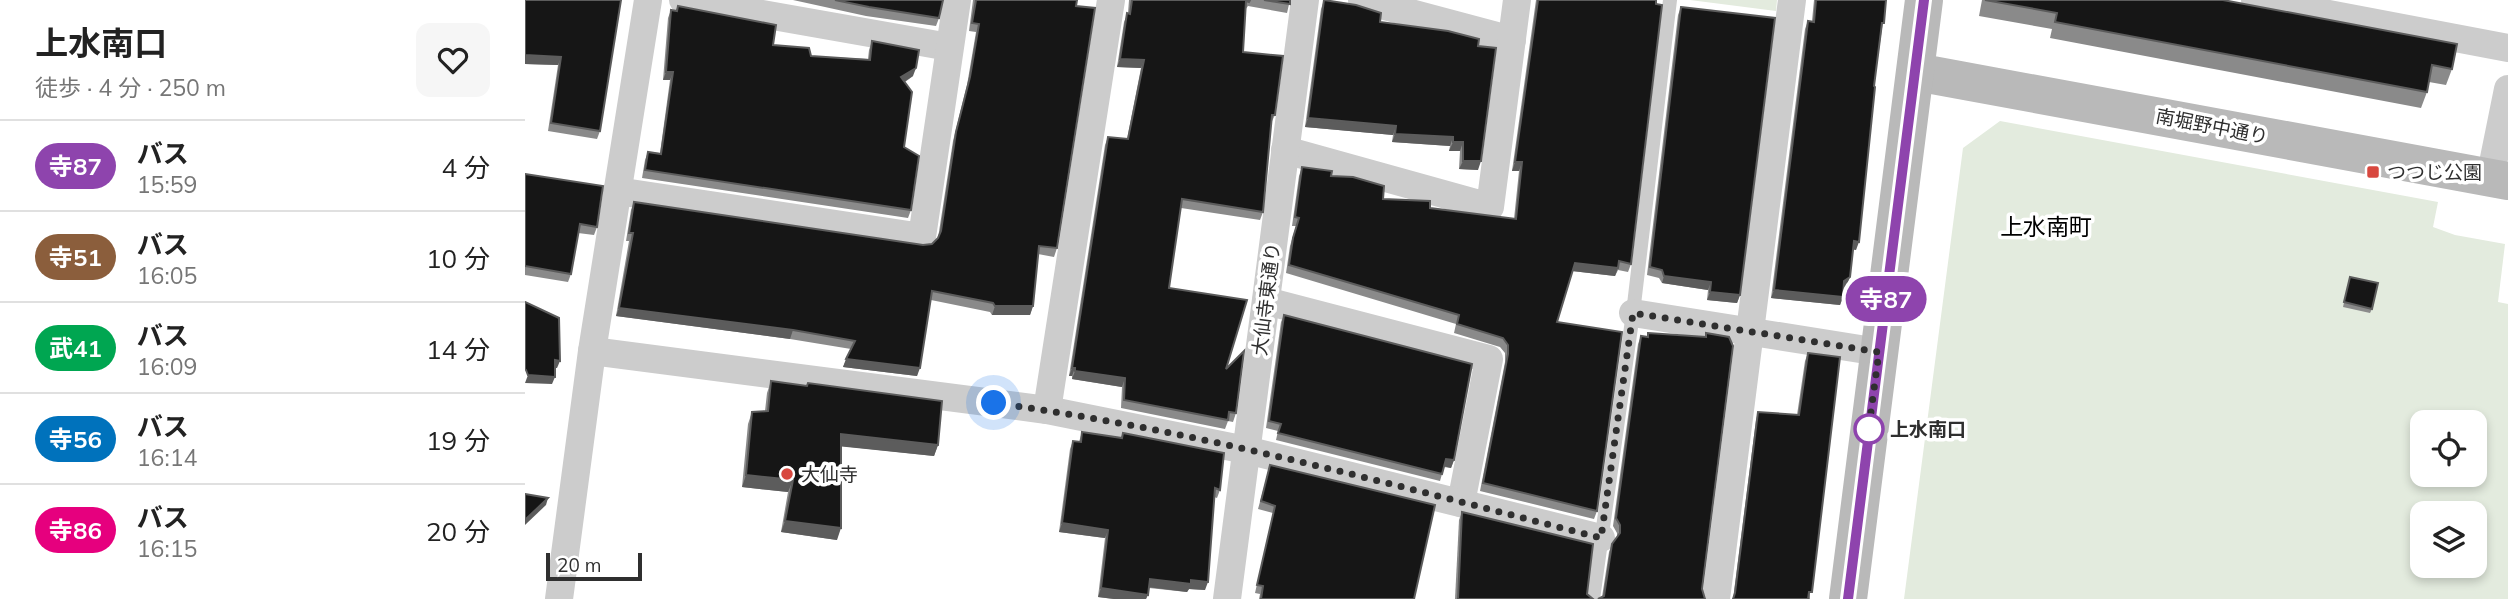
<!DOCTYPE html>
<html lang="ja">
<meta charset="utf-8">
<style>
:root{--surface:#fff;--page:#f6f6f6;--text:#222;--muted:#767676;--line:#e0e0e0}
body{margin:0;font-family:Mulish,"Noto Sans JP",sans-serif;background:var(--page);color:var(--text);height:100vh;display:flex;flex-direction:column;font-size:26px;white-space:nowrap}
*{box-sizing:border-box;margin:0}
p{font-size:23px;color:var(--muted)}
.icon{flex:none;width:38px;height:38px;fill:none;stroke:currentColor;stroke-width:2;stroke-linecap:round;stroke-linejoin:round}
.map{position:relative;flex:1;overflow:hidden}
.side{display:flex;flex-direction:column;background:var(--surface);width:525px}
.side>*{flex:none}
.badge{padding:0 14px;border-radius:23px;font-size:24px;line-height:46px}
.fabs{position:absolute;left:1885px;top:410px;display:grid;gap:14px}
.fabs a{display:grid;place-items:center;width:77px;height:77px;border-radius:14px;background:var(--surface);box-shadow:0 4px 10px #0003;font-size:35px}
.scale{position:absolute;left:21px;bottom:18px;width:96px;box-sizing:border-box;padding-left:7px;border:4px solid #2f2f2f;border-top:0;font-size:19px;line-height:24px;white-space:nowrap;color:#2f2f2f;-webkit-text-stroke:5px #fff;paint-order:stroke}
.you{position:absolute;width:35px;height:35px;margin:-18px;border:5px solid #fff;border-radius:50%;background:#1a73e8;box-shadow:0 0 0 10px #1a73e833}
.map>.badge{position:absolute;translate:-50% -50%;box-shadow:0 0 0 4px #fff}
.round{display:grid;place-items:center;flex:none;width:74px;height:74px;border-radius:14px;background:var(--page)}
.overview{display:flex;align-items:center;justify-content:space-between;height:119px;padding:0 35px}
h1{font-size:33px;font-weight:700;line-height:52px}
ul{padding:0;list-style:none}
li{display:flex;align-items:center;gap:21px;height:91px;padding:0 35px;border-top:2px solid var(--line)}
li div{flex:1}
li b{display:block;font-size:26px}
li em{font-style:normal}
li .badge{min-width:77px;font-weight:700;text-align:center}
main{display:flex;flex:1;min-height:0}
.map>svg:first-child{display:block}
.green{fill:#e3ebde;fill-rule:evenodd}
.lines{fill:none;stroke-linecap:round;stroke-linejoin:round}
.lane{stroke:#ccc;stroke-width:14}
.street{stroke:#ccc;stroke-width:28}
.secondary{stroke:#b9b9b9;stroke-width:38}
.wall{fill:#8a8a8a}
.shaded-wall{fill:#5c5c5c}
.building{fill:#161616;stroke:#5c5c5c;stroke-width:2}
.line-casing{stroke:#fff;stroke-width:16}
.line{stroke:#8e44ad;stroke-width:10}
.walk{stroke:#2f2f2f;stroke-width:7;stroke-dasharray:0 12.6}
.poi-dot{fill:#d8483f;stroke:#fff;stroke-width:2.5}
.stop-dot{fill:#fff;stroke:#8e44ad;stroke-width:3.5}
.labels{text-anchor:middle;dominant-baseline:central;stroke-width:7;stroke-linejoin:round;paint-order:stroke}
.street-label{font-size:19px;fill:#2f2f2f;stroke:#fff}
.poi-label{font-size:19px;fill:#2f2f2f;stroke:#fff;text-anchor:start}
.stop-label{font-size:19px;font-weight:bold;fill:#2f2f2f;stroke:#fff;text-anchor:start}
.quarter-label{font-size:23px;fill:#000;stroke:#fff}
</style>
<main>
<section class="side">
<div class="overview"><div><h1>上水南口</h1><p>徒歩 · 4 分 · 250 m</p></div><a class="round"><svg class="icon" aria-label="heart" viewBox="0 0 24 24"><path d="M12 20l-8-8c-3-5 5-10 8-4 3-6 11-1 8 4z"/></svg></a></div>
<ul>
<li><span class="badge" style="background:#8e44ad;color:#fff">寺87</span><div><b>バス</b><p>15:59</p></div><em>4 分</em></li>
<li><span class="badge" style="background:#8b5e3c;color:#fff">寺51</span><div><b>バス</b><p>16:05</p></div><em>10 分</em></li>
<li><span class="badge" style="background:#00a651;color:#fff">武41</span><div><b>バス</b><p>16:09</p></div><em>14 分</em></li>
<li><span class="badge" style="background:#0072bc;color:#fff">寺56</span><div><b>バス</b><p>16:14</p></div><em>19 分</em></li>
<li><span class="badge" style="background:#e6007e;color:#fff">寺86</span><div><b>バス</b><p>16:15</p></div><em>20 分</em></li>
</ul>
</section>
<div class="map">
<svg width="1983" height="599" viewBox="0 0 1983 599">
<rect width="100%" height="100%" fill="#fff"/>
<!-- green -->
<g class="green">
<path d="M 1165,0 L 1252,0 L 1251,11 Z"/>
<path d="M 1475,121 L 1913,202 L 1908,227 L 1930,235 L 1980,244 L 1973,302 L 1983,304 L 1983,599 L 1379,599 L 1438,148 ZM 1897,422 L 1950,422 L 1950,474 L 1897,474 ZM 1897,513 L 1950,513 L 1950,565 L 1897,565 Z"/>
</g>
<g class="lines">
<!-- lane -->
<path class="lane" d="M 1068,599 L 1108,313 L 1145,0"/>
<!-- street -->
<g class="street">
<path d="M 158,0 L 424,47"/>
<path d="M 837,0 L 987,40"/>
<path d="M 1730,0 L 1983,48"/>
<path d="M 760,150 L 965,207 L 992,0"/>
<path d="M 1965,178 L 1983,89"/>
<path d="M 92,191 L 397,237 L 432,0"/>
<path d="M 741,301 L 964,359 L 936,503"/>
<path d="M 1108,313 L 1354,352"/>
<path d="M 67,351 L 522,410 L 721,450 L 1076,538"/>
<path d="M 522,410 L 586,0"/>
<path d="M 34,599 L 67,351 L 123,0"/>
<path d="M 702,599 L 780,0"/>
<path d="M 1191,599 L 1267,0"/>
</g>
<!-- secondary -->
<g class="secondary">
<path d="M 1391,72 L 1983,181"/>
<path d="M 1323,599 L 1399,0"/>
</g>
</g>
<!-- wall -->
<g class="wall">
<path d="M 0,0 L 96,0 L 75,131 L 72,139 L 23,131 L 33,65 L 0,64 Z"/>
<path d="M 268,0 L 418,0 L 414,18 L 411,26 L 341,16 Z"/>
<path d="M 448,0 L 552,0 L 532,248 L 529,257 L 513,254 L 508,306 L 505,315 L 467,315 L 465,312 L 406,300 L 392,376 L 318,367 L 326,349 L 265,339 L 91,316 L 104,241 L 101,241 L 106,210 L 109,202 L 398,245 L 407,244 L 413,238 L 428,141 L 442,85 L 451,32 L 444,31 Z"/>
<path d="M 604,0 L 765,0 L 762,13 L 723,6 L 720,10 L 718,52 L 750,115 L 746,123 L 738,212 L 735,220 L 656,208 L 644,288 L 701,369 L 711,413 L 708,422 L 703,421 L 700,429 L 596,408 L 597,387 L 547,379 L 547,376 L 544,376 L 580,145 L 583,137 L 602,139 L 616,68 L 592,67 L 599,22 L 603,13 Z"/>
<path d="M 799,0 L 855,22 L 953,46 L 953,170 L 934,169 L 935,151 L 924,151 L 925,146 L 867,142 L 868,135 L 780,127 L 796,9 Z"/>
<path d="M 1011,0 L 1131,0 L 1106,264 L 1103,272 L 1093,270 L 1090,276 L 1047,271 L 1032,322 L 1072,511 L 1069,519 L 955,491 L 980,362 L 980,353 L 975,347 L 929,333 L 931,324 L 761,273 L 765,246 L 771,226 L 767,226 L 774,176 L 777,167 L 806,176 L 858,199 L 905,208 L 989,219 L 994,171 L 987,171 Z"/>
<path d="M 1289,0 L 1361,0 L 1349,86 L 1331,250 L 1328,249 L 1322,285 L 1319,287 L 1318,297 L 1315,305 L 1246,298 L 1280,29 L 1283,21 L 1287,21 Z"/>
<path d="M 1457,0 L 1698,0 L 1927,69 L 1921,85 L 1904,82 L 1902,92 L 1896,108 L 1525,38 L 1527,29 L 1454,16 Z"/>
<path d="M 153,6 L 248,45 L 286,56 L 343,59 L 344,50 L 347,41 L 388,76 L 380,82 L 379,147 L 386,210 L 383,218 L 117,178 L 120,160 L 123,152 L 135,153 L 145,80 L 138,80 L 143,18 L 146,10 L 151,10 Z"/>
<path d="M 1156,7 L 1215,295 L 1212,303 L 1182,300 L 1183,290 L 1137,283 L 1134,278 L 1122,275 L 1153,15 Z"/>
<path d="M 0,174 L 72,227 L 69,235 L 53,233 L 46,274 L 43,282 L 0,275 Z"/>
<path d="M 1825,277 L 1847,309 L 1845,313 L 1818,307 Z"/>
<path d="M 759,315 L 929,460 L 926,468 L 919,467 L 915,481 L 751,440 L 753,431 L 741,428 L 756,322 Z"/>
<path d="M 1123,333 L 1180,337 L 1181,333 L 1177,589 L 1077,597 L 1084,552 L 1087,544 L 1092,537 L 1092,533 L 1088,526 L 1113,344 L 1116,336 L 1122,337 Z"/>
<path d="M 1283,353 L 1285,599 L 1208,599 L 1231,420 L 1233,412 L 1272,415 L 1280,361 Z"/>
<path d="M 246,381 L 413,445 L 409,456 L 316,446 L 312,540 L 256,532 L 263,492 L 217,487 L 223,424 L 227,412 L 240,411 L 242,393 Z"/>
<path d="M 557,432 L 596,438 L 598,433 L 695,490 L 692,498 L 689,497 L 680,590 L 664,589 L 662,592 L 624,588 L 621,599 L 589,599 L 573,597 L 580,538 L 534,532 L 545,449 L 548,441 L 554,442 Z"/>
<path d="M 745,465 L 889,599 L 734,599 L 735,594 L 730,593 L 748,513 L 733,509 Z"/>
<path d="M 937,512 L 1062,594 L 1068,599 L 930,599 L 934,520 Z"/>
</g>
<!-- shaded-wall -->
<g class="shaded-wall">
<path d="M 0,55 L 36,57 L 33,65 L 0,64 Z"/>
<path d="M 595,59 L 619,60 L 616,68 L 592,67 Z"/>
<path d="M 391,68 L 388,76 L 373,86 L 376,77 Z"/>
<path d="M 141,72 L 148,72 L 145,80 L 138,80 Z"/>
<path d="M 783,118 L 871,126 L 868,135 L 780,127 Z"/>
<path d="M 870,134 L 928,137 L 925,146 L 867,142 Z"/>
<path d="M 928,142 L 938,142 L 935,151 L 924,151 Z"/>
<path d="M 938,161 L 956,161 L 953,170 L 934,169 Z"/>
<path d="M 990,162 L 997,162 L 994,171 L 987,171 Z"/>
<path d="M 1329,241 L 1334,242 L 1331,250 L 1326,249 Z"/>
<path d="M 1050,263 L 1093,268 L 1090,276 L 1047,271 Z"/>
<path d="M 1139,276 L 1186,282 L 1183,290 L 1137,283 Z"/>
<path d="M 1325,277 L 1322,285 L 1316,289 L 1319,281 Z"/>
<path d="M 1249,290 L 1318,297 L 1315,305 L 1246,298 Z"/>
<path d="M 1185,292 L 1215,295 L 1212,303 L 1182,300 Z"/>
<path d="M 470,306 L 508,306 L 505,315 L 467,315 Z"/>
<path d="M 94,308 L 268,330 L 265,339 L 91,316 Z"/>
<path d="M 321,359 L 395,368 L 392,376 L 318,367 Z"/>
<path d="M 30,360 L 35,361 L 32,368 L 27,368 Z"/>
<path d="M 547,368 L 550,368 L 547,376 L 544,376 Z"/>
<path d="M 550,371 L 600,378 L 597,387 L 547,379 Z"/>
<path d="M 3,375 L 30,377 L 27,384 L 0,383 Z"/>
<path d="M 316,434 L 413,445 L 409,456 L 312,446 Z"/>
<path d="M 921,459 L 929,460 L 926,468 L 918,466 Z"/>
<path d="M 221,475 L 268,480 L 263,492 L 217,487 Z"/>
<path d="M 23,498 L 21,505 L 0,525 L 0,520 Z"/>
<path d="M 260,521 L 316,528 L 312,540 L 256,532 Z"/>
<path d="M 537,523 L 583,530 L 580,538 L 534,532 Z"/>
<path d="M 625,579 L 666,580 L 683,582 L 680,590 L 664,589 L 662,592 L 622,587 Z"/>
<path d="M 576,588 L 623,595 L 621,599 L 589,599 L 573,597 Z"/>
</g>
<!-- building -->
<g class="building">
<path d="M 0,0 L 96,0 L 75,131 L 26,123 L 36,57 L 0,55 Z"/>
<path d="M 310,0 L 418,0 L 414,18 L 344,7 Z"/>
<path d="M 451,0 L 552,0 L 551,6 L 570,8 L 532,248 L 514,246 L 508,306 L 470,306 L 468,303 L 407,291 L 395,368 L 321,359 L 330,341 L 268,330 L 94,308 L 108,233 L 104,233 L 109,202 L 398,245 L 407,244 L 413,238 L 416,231 L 431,132 L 445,77 L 454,24 L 447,23 Z"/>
<path d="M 607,0 L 725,0 L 724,2 L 721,1 L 718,52 L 758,56 L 750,115 L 747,115 L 738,212 L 657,199 L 644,288 L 722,300 L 701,369 L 719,351 L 711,413 L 704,412 L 703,420 L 599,400 L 600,378 L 550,371 L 550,368 L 547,368 L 583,137 L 603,139 L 619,60 L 595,59 L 602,13 L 605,14 Z"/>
<path d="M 739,0 L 765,0 L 765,4 Z"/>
<path d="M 799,0 L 831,5 L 856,13 L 855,22 L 923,31 L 954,39 L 953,46 L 971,48 L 956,161 L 938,161 L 938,142 L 928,142 L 928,137 L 870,134 L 871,126 L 783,118 Z"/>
<path d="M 1013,0 L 1131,0 L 1131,4 L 1137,5 L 1106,264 L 1094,261 L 1093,268 L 1050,263 L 1032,322 L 1097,332 L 1072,511 L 958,483 L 983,354 L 983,345 L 978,338 L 932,324 L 934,315 L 764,265 L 768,238 L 774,218 L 770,217 L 777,167 L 807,171 L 806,176 L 828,177 L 859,186 L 858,199 L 905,201 L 905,208 L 991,219 L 997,162 L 990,162 Z"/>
<path d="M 1291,0 L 1361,0 L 1359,23 L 1357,23 L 1349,86 L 1350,87 L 1334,242 L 1329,241 L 1325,277 L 1319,281 L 1318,297 L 1249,290 L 1283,21 L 1289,22 Z"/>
<path d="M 1460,0 L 1698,0 L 1932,44 L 1927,69 L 1907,65 L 1902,92 L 1530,22 L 1532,13 Z"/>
<path d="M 153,6 L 251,25 L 248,45 L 284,48 L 286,56 L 345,60 L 347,41 L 394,50 L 391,68 L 376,77 L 387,92 L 379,147 L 394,156 L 386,210 L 120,170 L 123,152 L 136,154 L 148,72 L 141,72 L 146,10 L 152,11 Z"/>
<path d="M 1156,7 L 1250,18 L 1215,295 L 1185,292 L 1186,282 L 1139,276 L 1137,270 L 1125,267 Z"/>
<path d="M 0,174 L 78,186 L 72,227 L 55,224 L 46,274 L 0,266 Z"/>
<path d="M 1825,277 L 1853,283 L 1847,309 L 1819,302 Z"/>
<path d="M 0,302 L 34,318 L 35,361 L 30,360 L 30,377 L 3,375 L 1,370 L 0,369 Z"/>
<path d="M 759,315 L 947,364 L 929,460 L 921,459 L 917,474 L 753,433 L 756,424 L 744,421 Z"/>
<path d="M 1123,333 L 1181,337 L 1181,333 L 1204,337 L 1208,346 L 1177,589 L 1180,599 L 1073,599 L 1079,596 L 1087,544 L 1095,533 L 1095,525 L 1091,518 L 1116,336 L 1123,337 Z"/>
<path d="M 1283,353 L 1315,357 L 1287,592 L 1284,592 L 1283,599 L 1208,599 L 1210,593 L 1233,412 L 1274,415 Z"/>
<path d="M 246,381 L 282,386 L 283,383 L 417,401 L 413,445 L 316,434 L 316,528 L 260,521 L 268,480 L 221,475 L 227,412 L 243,411 Z"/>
<path d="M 557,432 L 597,438 L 598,433 L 699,453 L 695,490 L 690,488 L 683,582 L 666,580 L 666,584 L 625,579 L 623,595 L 576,588 L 583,530 L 537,523 L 548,441 L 556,442 Z"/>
<path d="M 745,465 L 910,505 L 889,599 L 736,599 L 738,586 L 732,585 L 750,506 L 736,501 Z"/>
<path d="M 0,494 L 23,498 L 0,520 Z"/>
<path d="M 937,512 L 1068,544 L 1062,594 L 1068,599 L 933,599 Z"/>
</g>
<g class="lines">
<defs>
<path id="line" d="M 1323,599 L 1399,0"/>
</defs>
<!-- line casing -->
<use href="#line" class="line-casing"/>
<!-- line -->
<use href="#line" class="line"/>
<!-- walk -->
<path class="walk" d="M 469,403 C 673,430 876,487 1076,538 L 1108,313 L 1354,352 L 1343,434 L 1344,429"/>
</g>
<!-- markers -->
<g class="poi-dot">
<rect x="1841" y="165" width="14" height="14" rx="3.5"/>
<circle cx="262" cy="474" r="7"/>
</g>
<circle class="stop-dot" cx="1344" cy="429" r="14"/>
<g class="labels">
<!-- street labels -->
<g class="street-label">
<text transform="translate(1687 126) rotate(11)">南堀野中通り</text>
<text transform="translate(741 299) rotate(-83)">大仙寺東通り</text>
</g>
<!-- poi labels -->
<g class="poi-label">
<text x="1862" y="172">つつじ公園</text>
<text x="276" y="474">大仙寺</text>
</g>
<!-- stop labels -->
<g class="stop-label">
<text x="1365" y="429">上水南口</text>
</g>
<!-- quarter labels -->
<g class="quarter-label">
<text x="1521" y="226">上水南町</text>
</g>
</g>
</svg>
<div class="fabs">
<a><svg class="icon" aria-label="locate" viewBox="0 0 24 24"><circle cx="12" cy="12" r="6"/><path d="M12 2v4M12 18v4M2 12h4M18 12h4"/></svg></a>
<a><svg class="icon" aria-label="layers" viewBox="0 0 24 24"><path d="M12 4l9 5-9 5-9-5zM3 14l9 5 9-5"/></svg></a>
</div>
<div class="scale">20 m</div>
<div class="you" style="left:469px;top:403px"></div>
<b class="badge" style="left:1361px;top:299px;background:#8e44ad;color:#fff">寺87</b>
</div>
</main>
